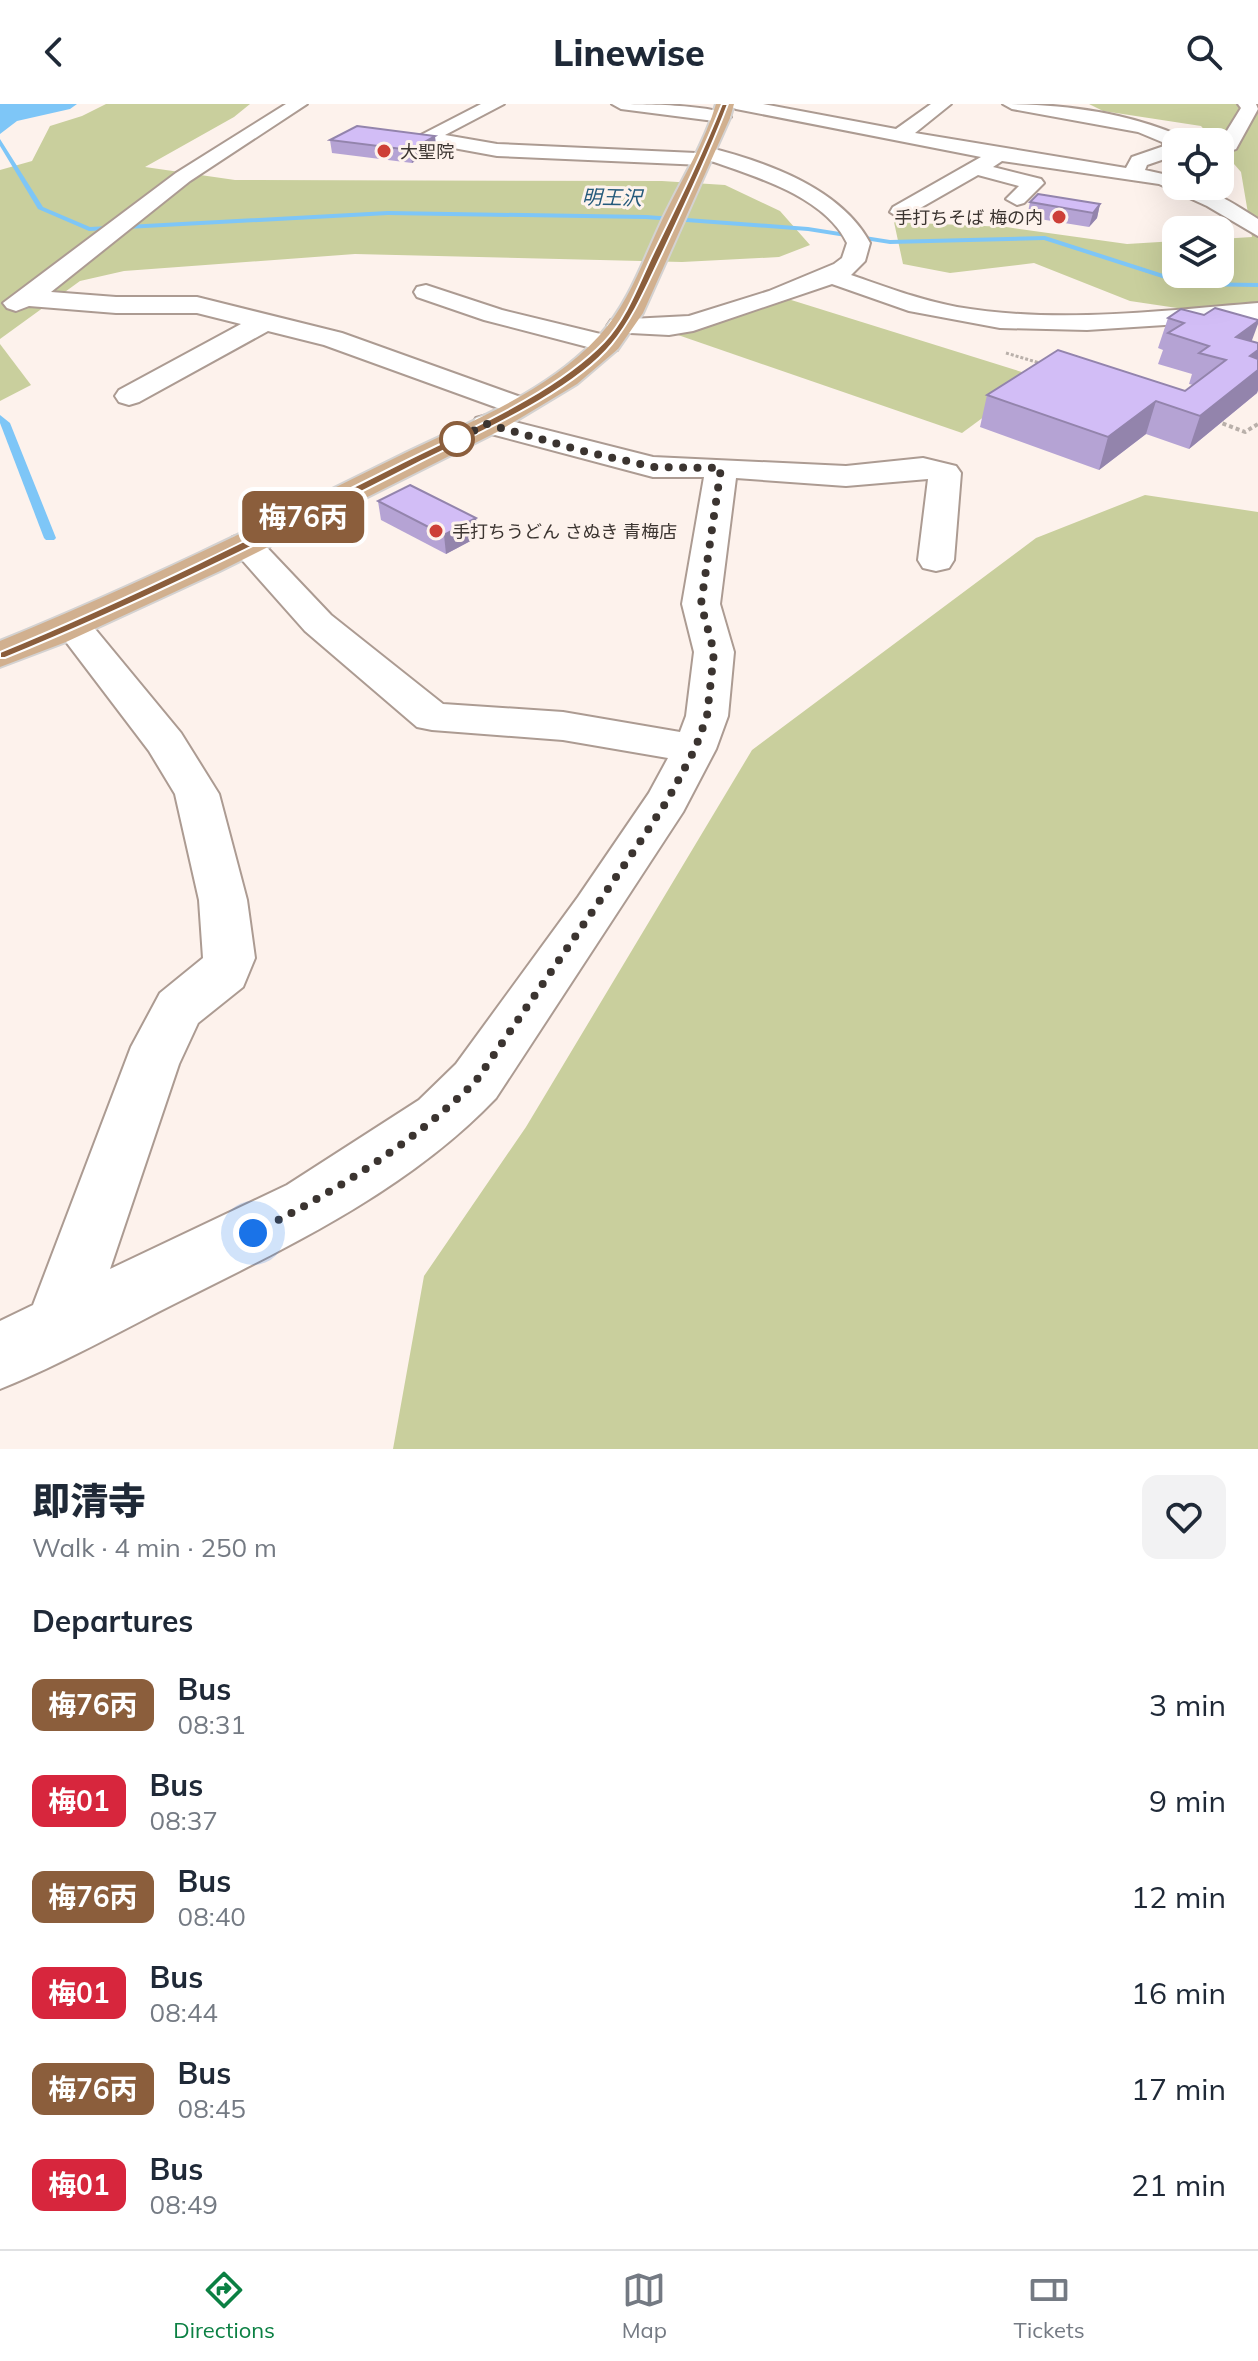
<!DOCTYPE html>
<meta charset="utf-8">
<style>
:root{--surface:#fff;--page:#f2f2f3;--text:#1f2937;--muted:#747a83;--line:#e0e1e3;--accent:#0b8043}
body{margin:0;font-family:Mulish,"Noto Sans JP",sans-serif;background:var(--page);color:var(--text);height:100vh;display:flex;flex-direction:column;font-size:30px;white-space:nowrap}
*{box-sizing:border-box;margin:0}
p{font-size:26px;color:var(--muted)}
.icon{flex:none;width:44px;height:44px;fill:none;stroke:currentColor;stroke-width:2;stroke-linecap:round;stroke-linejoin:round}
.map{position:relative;height:1345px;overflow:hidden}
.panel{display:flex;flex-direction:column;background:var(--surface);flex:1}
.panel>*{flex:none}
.badge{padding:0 16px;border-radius:12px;font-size:28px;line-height:52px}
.tools{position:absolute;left:1162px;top:24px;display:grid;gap:16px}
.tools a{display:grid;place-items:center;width:72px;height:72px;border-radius:16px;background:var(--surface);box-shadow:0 8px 32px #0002;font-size:40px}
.you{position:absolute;width:40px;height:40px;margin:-20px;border:6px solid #fff;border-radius:50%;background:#1a73e8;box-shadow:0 0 0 12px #1a73e833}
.map>.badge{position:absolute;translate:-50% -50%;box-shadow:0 0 0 4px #fff}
h2{padding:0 32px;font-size:30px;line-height:72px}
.round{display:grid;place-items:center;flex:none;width:84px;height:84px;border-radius:16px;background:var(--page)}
.head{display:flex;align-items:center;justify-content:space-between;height:136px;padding:0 32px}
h1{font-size:38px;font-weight:800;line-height:60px}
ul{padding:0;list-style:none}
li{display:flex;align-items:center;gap:24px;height:96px;padding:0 32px}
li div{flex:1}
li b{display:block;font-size:30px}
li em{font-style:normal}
li .badge{min-width:88px;font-weight:700;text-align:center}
header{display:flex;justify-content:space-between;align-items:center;height:104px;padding:0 32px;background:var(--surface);font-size:36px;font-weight:800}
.menu{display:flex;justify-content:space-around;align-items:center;height:112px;border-top:2px solid var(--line);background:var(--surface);font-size:22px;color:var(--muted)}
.menu a{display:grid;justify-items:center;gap:4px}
.menu .active{color:var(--accent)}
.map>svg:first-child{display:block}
.green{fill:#c9cf9d}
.water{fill:#7ec6f7}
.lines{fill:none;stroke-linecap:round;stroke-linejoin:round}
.stream{fill:#7ec6f7;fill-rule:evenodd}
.minor-casing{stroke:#ac9b92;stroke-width:4}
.major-casing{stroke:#d4d2d1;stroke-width:4}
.path-far1{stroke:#b9b0aa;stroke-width:3;stroke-dasharray:3 2;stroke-linecap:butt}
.path{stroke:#b9b0aa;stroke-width:4;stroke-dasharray:4 3;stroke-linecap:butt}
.minor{fill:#fff;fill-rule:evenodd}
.major{fill:#d1b08f;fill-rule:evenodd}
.wall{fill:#b5a3d4}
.shaded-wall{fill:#9384ac}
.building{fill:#d2bdf6;stroke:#9384ac;stroke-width:2}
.line{fill:#8b5e3c;stroke:#fff;stroke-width:2}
.walk{stroke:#3b3430;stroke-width:8;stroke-dasharray:0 14.4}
.poi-dot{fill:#cd3f37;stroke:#fdf2ec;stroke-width:3}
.stop-dot{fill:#fff;stroke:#8b5e3c;stroke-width:4}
.labels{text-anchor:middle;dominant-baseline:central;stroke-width:6;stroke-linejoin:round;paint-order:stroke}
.far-poi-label{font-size:18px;fill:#3b3430;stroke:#fdf2ec;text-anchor:start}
.far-water-label{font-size:20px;font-style:italic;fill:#255a7b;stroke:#fdf2ec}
</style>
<header><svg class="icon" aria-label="back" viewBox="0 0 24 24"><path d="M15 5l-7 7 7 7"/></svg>Linewise<svg class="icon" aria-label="search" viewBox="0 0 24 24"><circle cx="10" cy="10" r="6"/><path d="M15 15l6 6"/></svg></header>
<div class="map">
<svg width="1258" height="1345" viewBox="0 0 1258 1345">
<rect width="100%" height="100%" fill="#fdf2ec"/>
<!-- green -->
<g class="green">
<path d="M 106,0 L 250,0 L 234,13 L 145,63 L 235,76 L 662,77 L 725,81 L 780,107 L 810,141 L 779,153 L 682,158 L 355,150 L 124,167 L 80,177 L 0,235 L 0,66 L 32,57 L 50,22 L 82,12 Z"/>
<path d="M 1089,0 L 1258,0 L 1258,216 L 1130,197 L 1034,159 L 950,169 L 903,160 L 894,118 L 1006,123 L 1127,140 L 1176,137 L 1176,170 L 1220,170 L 1220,135 L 1252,133 L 1241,68 L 1220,44 L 1220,38 L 1215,38 L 1201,22 L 1103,7 Z"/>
<path d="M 788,195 L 1038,273 L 962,329 L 678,231 Z"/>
<path d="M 0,240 L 31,281 L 0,297 Z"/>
<path d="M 1145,391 L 1258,408 L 1258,1345 L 393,1345 L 424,1172 L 526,1023 L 752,646 L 1036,434 Z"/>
</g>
<!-- water -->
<path class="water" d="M 0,0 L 77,0 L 70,5 L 17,17 L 0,30 Z"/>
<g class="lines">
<!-- stream -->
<g class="stream">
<path d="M 0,35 L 43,103 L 90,123 L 388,107 L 646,111 L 808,123 L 890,136 L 1045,132 L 1188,178 L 1258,179 L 1258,183 L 1187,182 L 1044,136 L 890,140 L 808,127 L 646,115 L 388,111 L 89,127 L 38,105 L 0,42 Z"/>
<path d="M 0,311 L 10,319 L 56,434 L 54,436 L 46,436 L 44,434 L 0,319 Z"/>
</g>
<defs>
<g id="minor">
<path d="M 286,0 L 307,0 L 190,77 L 51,188 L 116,193 L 197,193 L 342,229 L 529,296 L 534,302 L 529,308 L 519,311 L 509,308 L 324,241 L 268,227 L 139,298 L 129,301 L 119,298 L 115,292 L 119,286 L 241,220 L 197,209 L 116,209 L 29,202 L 16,207 L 7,204 L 3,199 L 176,69 Z"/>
<path d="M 481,0 L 504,0 L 445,31 L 497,40 L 696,49 L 706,43 C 764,57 841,84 870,139 L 865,157 L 851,171 C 886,183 920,196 957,203 C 1056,220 1159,207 1258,199 L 1258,215 L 1087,226 L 1000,224 L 909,207 L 832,180 L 693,227 L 669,231 L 611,228 L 607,222 L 611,216 L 689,212 L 769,187 L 834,160 L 842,154 L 847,139 C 825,93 757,73 711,57 L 703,61 L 497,52 L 426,39 L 417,33 Z"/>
<path d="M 612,0 C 635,0 717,0 731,13 L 722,18 L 621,5 Z"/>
<path d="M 727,0 L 763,0 L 896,25 L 931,0 L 951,0 L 915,29 L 1126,64 L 1132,53 L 1164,42 L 1162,38 L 1138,28 L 1012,5 L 1003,0 C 1061,0 1124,8 1178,31 L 1181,38 L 1176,38 L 1176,51 L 1147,61 L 1145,66 L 1176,73 L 1176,82 C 1209,82 1231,98 1258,115 L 1258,132 L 1207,102 L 1159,80 L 1002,57 L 993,63 L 1041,75 L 1044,79 L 1024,99 L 1017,101 L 1006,95 L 1019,82 L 978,71 L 901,115 L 890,108 L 893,103 L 981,53 L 736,5 Z"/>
<path d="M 1238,0 L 1256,0 L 1258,5 L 1236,45 L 1220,51 L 1220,38 L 1241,4 Z"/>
<path d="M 426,181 L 502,206 L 617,234 L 620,240 L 617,246 L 607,248 L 484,216 L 417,193 L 414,188 L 417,183 Z"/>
<path d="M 487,311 L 653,353 L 846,362 L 923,354 L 956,362 L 961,369 L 954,456 L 949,464 L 936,467 L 923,464 L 918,456 L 928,375 L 846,382 L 736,374 L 720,500 L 734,548 L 728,612 L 716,645 L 683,708 L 496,994 C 408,1086 292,1141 180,1197 C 120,1227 62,1260 0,1285 L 0,1217 L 33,1201 L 131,943 L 160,889 L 203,854 L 199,796 L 175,690 L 149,647 L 54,522 L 60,514 L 73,511 L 86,514 L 181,629 L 219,690 L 247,796 L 255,854 L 243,883 L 198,919 L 179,960 L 110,1165 L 287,1081 L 419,996 L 456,960 L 578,793 L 649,689 L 668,654 L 563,636 L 432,626 L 417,623 L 305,527 L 228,440 L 233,433 L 245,430 L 257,433 L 331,511 L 443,600 L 563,608 L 680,628 L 686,612 L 694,548 L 682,500 L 704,373 L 653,373 L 476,326 L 472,320 L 476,314 Z"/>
</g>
<path id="major" d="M 716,0 L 734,0 L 730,14 L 643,209 L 618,245 L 577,280 L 499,327 L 220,467 L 66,538 L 0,563 L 0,537 C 135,482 266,418 397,353 C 466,319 546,290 599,232 C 632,196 646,147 668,104 C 685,70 705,37 716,0 Z"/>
</defs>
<!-- minor casing -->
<use href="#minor" class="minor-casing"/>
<!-- major casing -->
<use href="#major" class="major-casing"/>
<!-- path-far1 -->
<path class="path-far1" d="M 1006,249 L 1043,260"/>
<!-- path -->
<path class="path" d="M 1216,317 L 1245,328 L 1258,320"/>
<!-- minor -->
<use href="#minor" class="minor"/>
<!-- major -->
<use href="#major" class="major"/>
</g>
<!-- wall -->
<g class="wall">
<path d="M 435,32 L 436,45 L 412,59 L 332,49 L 330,36 Z"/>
<path d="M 1030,98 L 1100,100 L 1097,114 L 1089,123 L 1027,113 Z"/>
<path d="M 1168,214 L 1258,239 L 1258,286 L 1257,289 L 1189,345 L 1146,330 L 1099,366 L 980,323 L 987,291 L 1185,287 L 1193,281 L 1189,280 L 1192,270 L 1158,260 L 1163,246 L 1158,244 Z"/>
<path d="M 378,397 L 476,414 L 478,433 L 446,450 L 381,416 Z"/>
</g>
<!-- shaded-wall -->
<g class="shaded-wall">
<path d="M 435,32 L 436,45 L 412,59 L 410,46 Z"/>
<path d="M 1100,100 L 1097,114 L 1089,123 L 1093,109 Z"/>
<path d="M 1258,217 L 1258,220 L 1248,247 L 1236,233 Z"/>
<path d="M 1258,246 L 1258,286 L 1257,289 L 1189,345 L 1200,312 L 1250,252 Z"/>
<path d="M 1156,297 L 1146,330 L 1099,366 L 1108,333 Z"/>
<path d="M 476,414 L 478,433 L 446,450 L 444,431 Z"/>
</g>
<!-- building -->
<g class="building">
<path d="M 357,22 L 435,32 L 410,46 L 330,36 Z"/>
<path d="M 1038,90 L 1100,100 L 1093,109 L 1030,98 Z"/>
<path d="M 1215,204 L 1258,216 L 1258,217 L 1236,233 L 1258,239 L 1258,246 L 1250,252 L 1258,255 L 1258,266 L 1200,312 L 1156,297 L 1108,333 L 987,291 L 1058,246 L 1185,287 L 1226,256 L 1199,249 L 1209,242 L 1168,229 L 1184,219 L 1168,214 L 1181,205 L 1204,211 Z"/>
<path d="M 410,381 L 476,414 L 444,431 L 378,397 Z"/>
</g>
<!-- line -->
<path class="line" d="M 722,0 L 728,0 C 709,51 685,100 662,150 C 647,181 634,213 612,240 C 573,288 478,329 422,357 C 285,427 147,496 5,554 L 0,554 L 0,548 C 134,493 268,426 401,359 C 465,327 555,289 604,238 C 626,215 638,182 651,154 C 676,103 701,53 722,0 Z"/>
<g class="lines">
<!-- walk -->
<path class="walk" d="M 253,1129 C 335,1088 411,1041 476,977 L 638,741 L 667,697 L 695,645 L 707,612 L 714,548 L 701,500 L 721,364 L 653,363 L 583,347 L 487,320 L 457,335"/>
</g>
<!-- markers -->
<g class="poi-dot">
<circle cx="384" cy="47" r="8"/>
<circle cx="1059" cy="113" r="8"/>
<circle cx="436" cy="427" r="8"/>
</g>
<circle class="stop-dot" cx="457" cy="335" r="16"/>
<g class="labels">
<!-- far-poi labels -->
<g class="far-poi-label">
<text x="400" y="47">大聖院</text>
<text x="1043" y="113" text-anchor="end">手打ちそば 梅の内</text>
<text x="452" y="427">手打ちうどん さぬき 青梅店</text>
</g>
<!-- far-water labels -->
<g class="far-water-label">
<text transform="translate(612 93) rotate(1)">明王沢</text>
</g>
</g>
</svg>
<div class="tools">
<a><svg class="icon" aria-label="locate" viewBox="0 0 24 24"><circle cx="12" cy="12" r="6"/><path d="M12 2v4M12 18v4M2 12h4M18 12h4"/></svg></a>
<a><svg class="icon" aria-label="layers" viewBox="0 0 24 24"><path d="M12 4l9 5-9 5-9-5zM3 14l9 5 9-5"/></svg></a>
</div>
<div class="you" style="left:253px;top:1129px"></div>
<b class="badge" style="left:303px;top:413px;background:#8b5e3c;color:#fff">梅76丙</b>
</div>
<section class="panel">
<div class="head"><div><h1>即清寺</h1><p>Walk · 4 min · 250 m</p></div><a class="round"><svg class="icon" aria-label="heart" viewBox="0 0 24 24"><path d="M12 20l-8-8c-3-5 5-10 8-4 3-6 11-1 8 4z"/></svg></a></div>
<h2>Departures</h2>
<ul>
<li><span class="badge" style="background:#8b5e3c;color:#fff">梅76丙</span><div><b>Bus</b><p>08:31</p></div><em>3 min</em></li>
<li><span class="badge" style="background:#d7263d;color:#fff">梅01</span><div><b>Bus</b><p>08:37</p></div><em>9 min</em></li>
<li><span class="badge" style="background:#8b5e3c;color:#fff">梅76丙</span><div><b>Bus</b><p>08:40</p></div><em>12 min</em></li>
<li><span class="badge" style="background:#d7263d;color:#fff">梅01</span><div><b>Bus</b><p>08:44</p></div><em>16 min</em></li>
<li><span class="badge" style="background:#8b5e3c;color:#fff">梅76丙</span><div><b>Bus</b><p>08:45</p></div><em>17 min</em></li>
<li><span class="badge" style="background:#d7263d;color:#fff">梅01</span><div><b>Bus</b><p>08:49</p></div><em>21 min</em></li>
</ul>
</section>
<nav class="menu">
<a class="active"><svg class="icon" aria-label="directions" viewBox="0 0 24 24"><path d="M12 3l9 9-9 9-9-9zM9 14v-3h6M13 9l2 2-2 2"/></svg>Directions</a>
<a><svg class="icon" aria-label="map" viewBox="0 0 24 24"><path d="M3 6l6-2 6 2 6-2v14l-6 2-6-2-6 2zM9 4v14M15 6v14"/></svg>Map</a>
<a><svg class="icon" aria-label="tickets" viewBox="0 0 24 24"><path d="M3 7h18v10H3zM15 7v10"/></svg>Tickets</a>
</nav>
